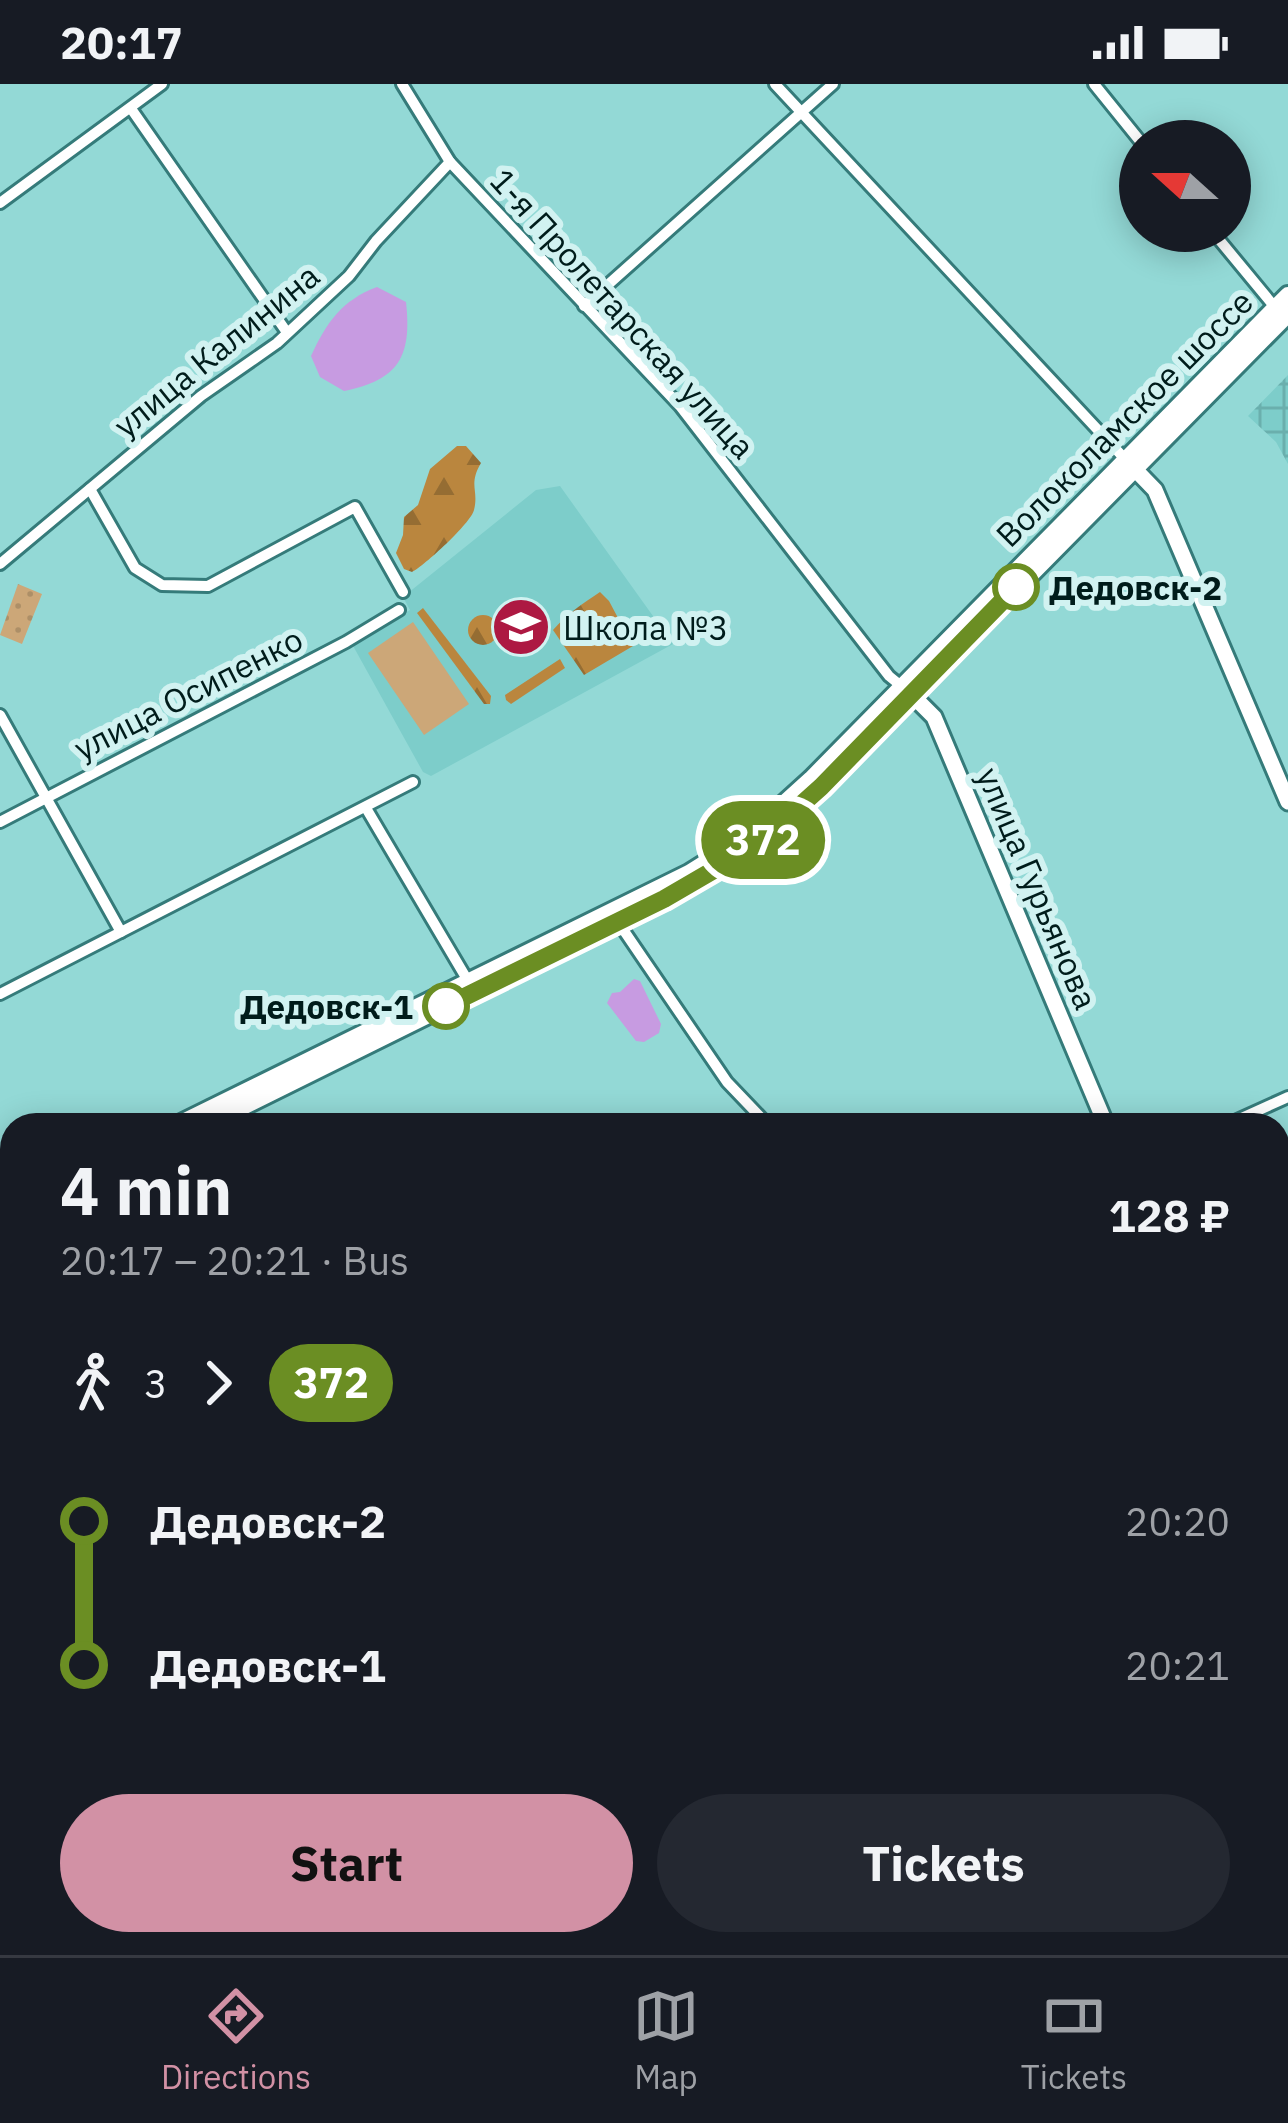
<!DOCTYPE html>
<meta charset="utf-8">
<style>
:root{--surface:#171b24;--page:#242831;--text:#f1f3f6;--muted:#9ea1a6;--line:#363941;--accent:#d291a5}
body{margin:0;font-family:"IBM Plex Sans",sans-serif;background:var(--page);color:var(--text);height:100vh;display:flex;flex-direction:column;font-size:45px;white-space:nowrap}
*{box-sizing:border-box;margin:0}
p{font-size:39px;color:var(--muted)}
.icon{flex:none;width:66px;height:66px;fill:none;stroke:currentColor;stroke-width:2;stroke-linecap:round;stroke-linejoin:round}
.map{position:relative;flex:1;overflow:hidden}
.details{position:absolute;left:0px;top:1029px;width:1290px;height:843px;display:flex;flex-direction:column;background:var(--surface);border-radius:36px 36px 0 0;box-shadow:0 6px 30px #0003}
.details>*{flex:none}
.badge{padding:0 24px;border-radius:39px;font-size:42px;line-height:78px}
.needle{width:78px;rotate:291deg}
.controls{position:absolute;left:1119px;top:36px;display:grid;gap:24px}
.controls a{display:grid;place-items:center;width:132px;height:132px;border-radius:50%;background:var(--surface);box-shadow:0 6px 30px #0003;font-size:60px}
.map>.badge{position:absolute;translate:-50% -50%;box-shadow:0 0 0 6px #fff}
.legs{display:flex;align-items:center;gap:18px;height:132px;padding:0 60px;font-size:39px}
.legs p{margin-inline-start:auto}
.headline{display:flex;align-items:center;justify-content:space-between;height:204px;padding:0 60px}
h1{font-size:66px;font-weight:700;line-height:90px}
.cta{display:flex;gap:24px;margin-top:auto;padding:24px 60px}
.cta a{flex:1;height:138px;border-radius:72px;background:var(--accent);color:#111;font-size:48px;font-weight:700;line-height:138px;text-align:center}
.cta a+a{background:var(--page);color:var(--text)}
ul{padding:0 60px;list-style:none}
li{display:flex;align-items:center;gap:42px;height:144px;font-size:45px}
li i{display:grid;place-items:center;width:18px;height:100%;margin:0 15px;background:currentColor}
li i::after{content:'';width:30px;height:30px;margin:-15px;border:9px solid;border-radius:50%;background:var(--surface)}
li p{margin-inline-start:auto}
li:first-child i{background:linear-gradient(#0000 50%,currentColor 0)}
li:last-child i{background:linear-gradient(currentColor 50%,#0000 0)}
.status{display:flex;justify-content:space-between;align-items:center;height:84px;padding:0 60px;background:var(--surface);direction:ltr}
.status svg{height:33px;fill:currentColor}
.tab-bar{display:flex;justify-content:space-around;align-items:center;height:168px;border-top:3px solid var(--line);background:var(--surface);font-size:33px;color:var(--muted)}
.tab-bar a{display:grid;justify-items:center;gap:6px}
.tab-bar .on{color:var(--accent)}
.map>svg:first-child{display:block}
.built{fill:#7dcdca}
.industrial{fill:url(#industrial-grid)}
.green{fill:#cca778}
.forest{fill:url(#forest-firs)}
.park{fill:url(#park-dots)}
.water{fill:#c79be1}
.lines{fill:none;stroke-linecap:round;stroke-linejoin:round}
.stream{stroke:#c79be1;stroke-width:3}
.street-casing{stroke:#357b7a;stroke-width:16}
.secondary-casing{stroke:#357b7a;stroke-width:21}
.primary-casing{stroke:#357b7a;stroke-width:22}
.street{stroke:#fff;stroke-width:10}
.secondary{stroke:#fff;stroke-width:15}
.primary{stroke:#fff;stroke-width:16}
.rail{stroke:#254c4a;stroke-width:3;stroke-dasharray:15 15;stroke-linecap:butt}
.line-1-casing{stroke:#fff;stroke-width:27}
.line-1{stroke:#6b8e23;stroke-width:18}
.stop-1-dot{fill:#fff;stroke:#6b8e23;stroke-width:6}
.labels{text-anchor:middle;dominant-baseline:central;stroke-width:12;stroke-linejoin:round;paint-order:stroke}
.street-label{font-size:33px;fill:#001c1b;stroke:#d1f2f1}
.stop-label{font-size:33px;font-weight:bold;fill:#001c1b;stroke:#d1f2f1;text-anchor:start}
.poi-label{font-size:33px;fill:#001c1b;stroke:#d1f2f1;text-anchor:start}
</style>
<div class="status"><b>20:17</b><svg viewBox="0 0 49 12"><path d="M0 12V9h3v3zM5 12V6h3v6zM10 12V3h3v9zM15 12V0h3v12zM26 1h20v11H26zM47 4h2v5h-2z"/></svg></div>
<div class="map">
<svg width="1288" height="1871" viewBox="0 0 1288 1871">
<defs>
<pattern id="industrial-grid" width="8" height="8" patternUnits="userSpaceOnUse" patternTransform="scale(3)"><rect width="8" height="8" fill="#7dcdca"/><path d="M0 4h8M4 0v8" fill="none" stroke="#6aafad"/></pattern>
<pattern id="forest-firs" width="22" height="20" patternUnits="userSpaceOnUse" patternTransform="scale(3)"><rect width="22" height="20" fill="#ba863e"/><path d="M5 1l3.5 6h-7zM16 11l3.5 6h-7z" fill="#956d33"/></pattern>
<pattern id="park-dots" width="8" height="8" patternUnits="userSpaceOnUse" patternTransform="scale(3)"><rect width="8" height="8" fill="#cca778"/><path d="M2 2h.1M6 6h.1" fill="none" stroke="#ad8f67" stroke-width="1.8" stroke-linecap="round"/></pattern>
</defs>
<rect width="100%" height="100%" fill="#93d9d6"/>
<!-- built -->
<g class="built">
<path d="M 560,402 L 673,560 L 431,692 L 423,688 L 352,560 L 410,526 L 403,513 L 536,406 Z"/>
<path d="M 450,1860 L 621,1860 L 600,1871 L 426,1871 Z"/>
</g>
<!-- industrial -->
<path class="industrial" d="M 1288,291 L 1288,380 L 1276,358 L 1248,332 Z"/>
<!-- green -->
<path class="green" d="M 413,538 L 469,620 L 424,651 L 368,569 Z"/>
<!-- forest -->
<g class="forest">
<path d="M 457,362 L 466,362 L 481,379 C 468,401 479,406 474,426 C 471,439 424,482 412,488 L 404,485 L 396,469 L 403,451 L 404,433 L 418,421 L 430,385 Z"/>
<path d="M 600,508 L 609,517 L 633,562 L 584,591 L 553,546 C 567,530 582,520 600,508 Z"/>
<path d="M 423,524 L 491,612 L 490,620 L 484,620 L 417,529 Z"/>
<circle cx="483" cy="546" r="15"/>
<path d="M 560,575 L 565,584 L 511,620 L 506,616 L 505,611 Z"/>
<path d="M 1021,1860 L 1138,1860 L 1137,1871 L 1025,1871 Z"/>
</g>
<!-- park -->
<path class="park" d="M 18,500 L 42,510 L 22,560 L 0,551 Z"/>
<!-- water -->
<g class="water">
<path d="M 377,203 L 406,218 C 412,272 399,296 344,307 L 320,293 L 311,272 C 326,239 342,216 377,203 Z"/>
<path d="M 634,895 L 640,897 L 661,940 L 659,949 L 644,958 L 636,957 L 607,919 L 612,909 L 620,908 Z"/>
</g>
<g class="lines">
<!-- stream -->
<path class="stream" d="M 1278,1447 L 1288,1444"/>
<defs>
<g id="street">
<path d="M 402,0 L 450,78 L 680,322 L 889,592 L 900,601"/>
<path d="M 775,0 L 1125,375"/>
<path d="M 1094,0 L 1140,57"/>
<path d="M 132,26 L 286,247"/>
<path d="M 0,119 L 162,0"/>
<path d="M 1212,147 L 1278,227"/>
<path d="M 584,222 L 833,0"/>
<path d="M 90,405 L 135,484 L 162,501 L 208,502 L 355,423 L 403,508"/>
<path d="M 0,480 L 201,312 L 277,259 L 349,192 L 376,157 L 450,78"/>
<path d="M 0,631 L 121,848"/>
<path d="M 366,724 L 471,902"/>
<path d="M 0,738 L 346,558 L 399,526"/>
<path d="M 618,838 L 727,998 L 768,1041"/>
<path d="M 0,910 L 413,698"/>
<path d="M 1226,1041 L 1288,1013"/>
<path d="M 0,1392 L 12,1385"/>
<path d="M 0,1581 L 12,1574"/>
<path d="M 0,1831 L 12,1825"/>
<path d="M 381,1871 L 402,1860"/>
</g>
<g id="secondary">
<path d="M 1126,376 L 1155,406 L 1288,718"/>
<path d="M 906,605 L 934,633 L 1106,1041"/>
<path d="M 1278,1394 L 1288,1391"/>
<path d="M 1278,1530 L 1288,1522"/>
<path d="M 1278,1562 L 1288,1561"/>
<path d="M 938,1871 L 946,1860"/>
</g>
<g id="primary">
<path d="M 177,1041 L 689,789 L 748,752 L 811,695 L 1288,211"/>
<path d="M 206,1041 L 695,799 L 755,762 L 821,703 L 1288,230"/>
<path d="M 0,1129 L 12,1123"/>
<path d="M 0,1144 L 12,1138"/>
</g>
</defs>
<!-- street casing -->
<use href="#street" class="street-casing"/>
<!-- secondary casing -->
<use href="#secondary" class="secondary-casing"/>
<!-- primary casing -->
<use href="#primary" class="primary-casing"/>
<!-- street -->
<use href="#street" class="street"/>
<!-- secondary -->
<use href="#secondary" class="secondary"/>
<!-- primary -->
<use href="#primary" class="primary"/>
<!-- rail -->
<g class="rail">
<path d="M 1278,1480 L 1288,1475"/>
<path d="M 481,1871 L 503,1860"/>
<path d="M 529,1871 L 551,1860"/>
</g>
</g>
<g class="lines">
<defs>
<path id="line-1" d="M 446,922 L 664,815 L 755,762 L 821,703 L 1016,503"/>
</defs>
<!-- line-1 casing -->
<use href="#line-1" class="line-1-casing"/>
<!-- line-1 -->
<use href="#line-1" class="line-1"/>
</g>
<!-- icons -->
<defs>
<symbol id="school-disc" viewBox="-11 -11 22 22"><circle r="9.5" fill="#ad1942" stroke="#d1f2f1"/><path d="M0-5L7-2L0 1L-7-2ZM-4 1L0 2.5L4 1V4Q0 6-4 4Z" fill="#fff"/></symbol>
</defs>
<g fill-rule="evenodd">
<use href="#school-disc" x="488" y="510" width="66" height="66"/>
</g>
<!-- markers -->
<g class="stop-1-dot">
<circle cx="1016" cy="503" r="21"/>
<circle cx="446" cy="922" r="21"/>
</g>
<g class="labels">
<!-- street labels -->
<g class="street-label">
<text transform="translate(623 229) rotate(48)">1-я Пролетарская улица</text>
<text transform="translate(216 266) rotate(-39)">улица Калинина</text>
<text transform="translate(1124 334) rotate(-45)">Волоколамское шоссе</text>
<text transform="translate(188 609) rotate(-27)">улица Осипенко</text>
<text transform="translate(1038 804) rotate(67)">улица Гурьянова</text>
</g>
<!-- stop labels -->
<g class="stop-label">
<text x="1049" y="503">Дедовск-2</text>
<text x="413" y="922" text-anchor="end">Дедовск-1</text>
</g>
<!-- poi labels -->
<g class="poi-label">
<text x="563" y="543">Школа №3</text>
</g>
</g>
</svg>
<div class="controls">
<a><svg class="needle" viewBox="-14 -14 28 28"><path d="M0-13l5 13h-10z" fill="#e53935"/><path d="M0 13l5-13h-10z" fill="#9ea1a6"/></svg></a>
</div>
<b class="badge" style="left:763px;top:756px;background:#6b8e23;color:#fff">372</b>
<section class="details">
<div class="headline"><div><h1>4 min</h1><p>20:17 – 20:21 · Bus</p></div><b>128 ₽</b></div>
<div class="legs"><svg class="icon" aria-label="walk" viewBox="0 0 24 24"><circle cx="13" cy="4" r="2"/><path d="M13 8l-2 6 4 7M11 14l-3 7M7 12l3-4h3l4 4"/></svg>3<svg class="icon" aria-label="forward" viewBox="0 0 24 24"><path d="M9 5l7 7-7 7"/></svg><b class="badge" style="background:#6b8e23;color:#fff">372</b></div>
<ul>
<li><i style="color:#6b8e23"></i><b>Дедовск-2</b><p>20:20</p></li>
<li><i style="color:#6b8e23"></i><b>Дедовск-1</b><p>20:21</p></li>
</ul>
<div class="cta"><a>Start</a><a>Tickets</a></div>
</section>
</div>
<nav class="tab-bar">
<a class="on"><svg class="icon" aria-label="directions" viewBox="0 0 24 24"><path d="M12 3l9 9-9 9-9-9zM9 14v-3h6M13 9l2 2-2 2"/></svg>Directions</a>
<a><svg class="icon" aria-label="map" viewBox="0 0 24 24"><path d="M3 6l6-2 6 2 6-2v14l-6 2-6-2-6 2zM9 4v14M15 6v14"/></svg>Map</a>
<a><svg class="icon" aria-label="tickets" viewBox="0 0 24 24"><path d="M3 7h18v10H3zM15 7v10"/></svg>Tickets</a>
</nav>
